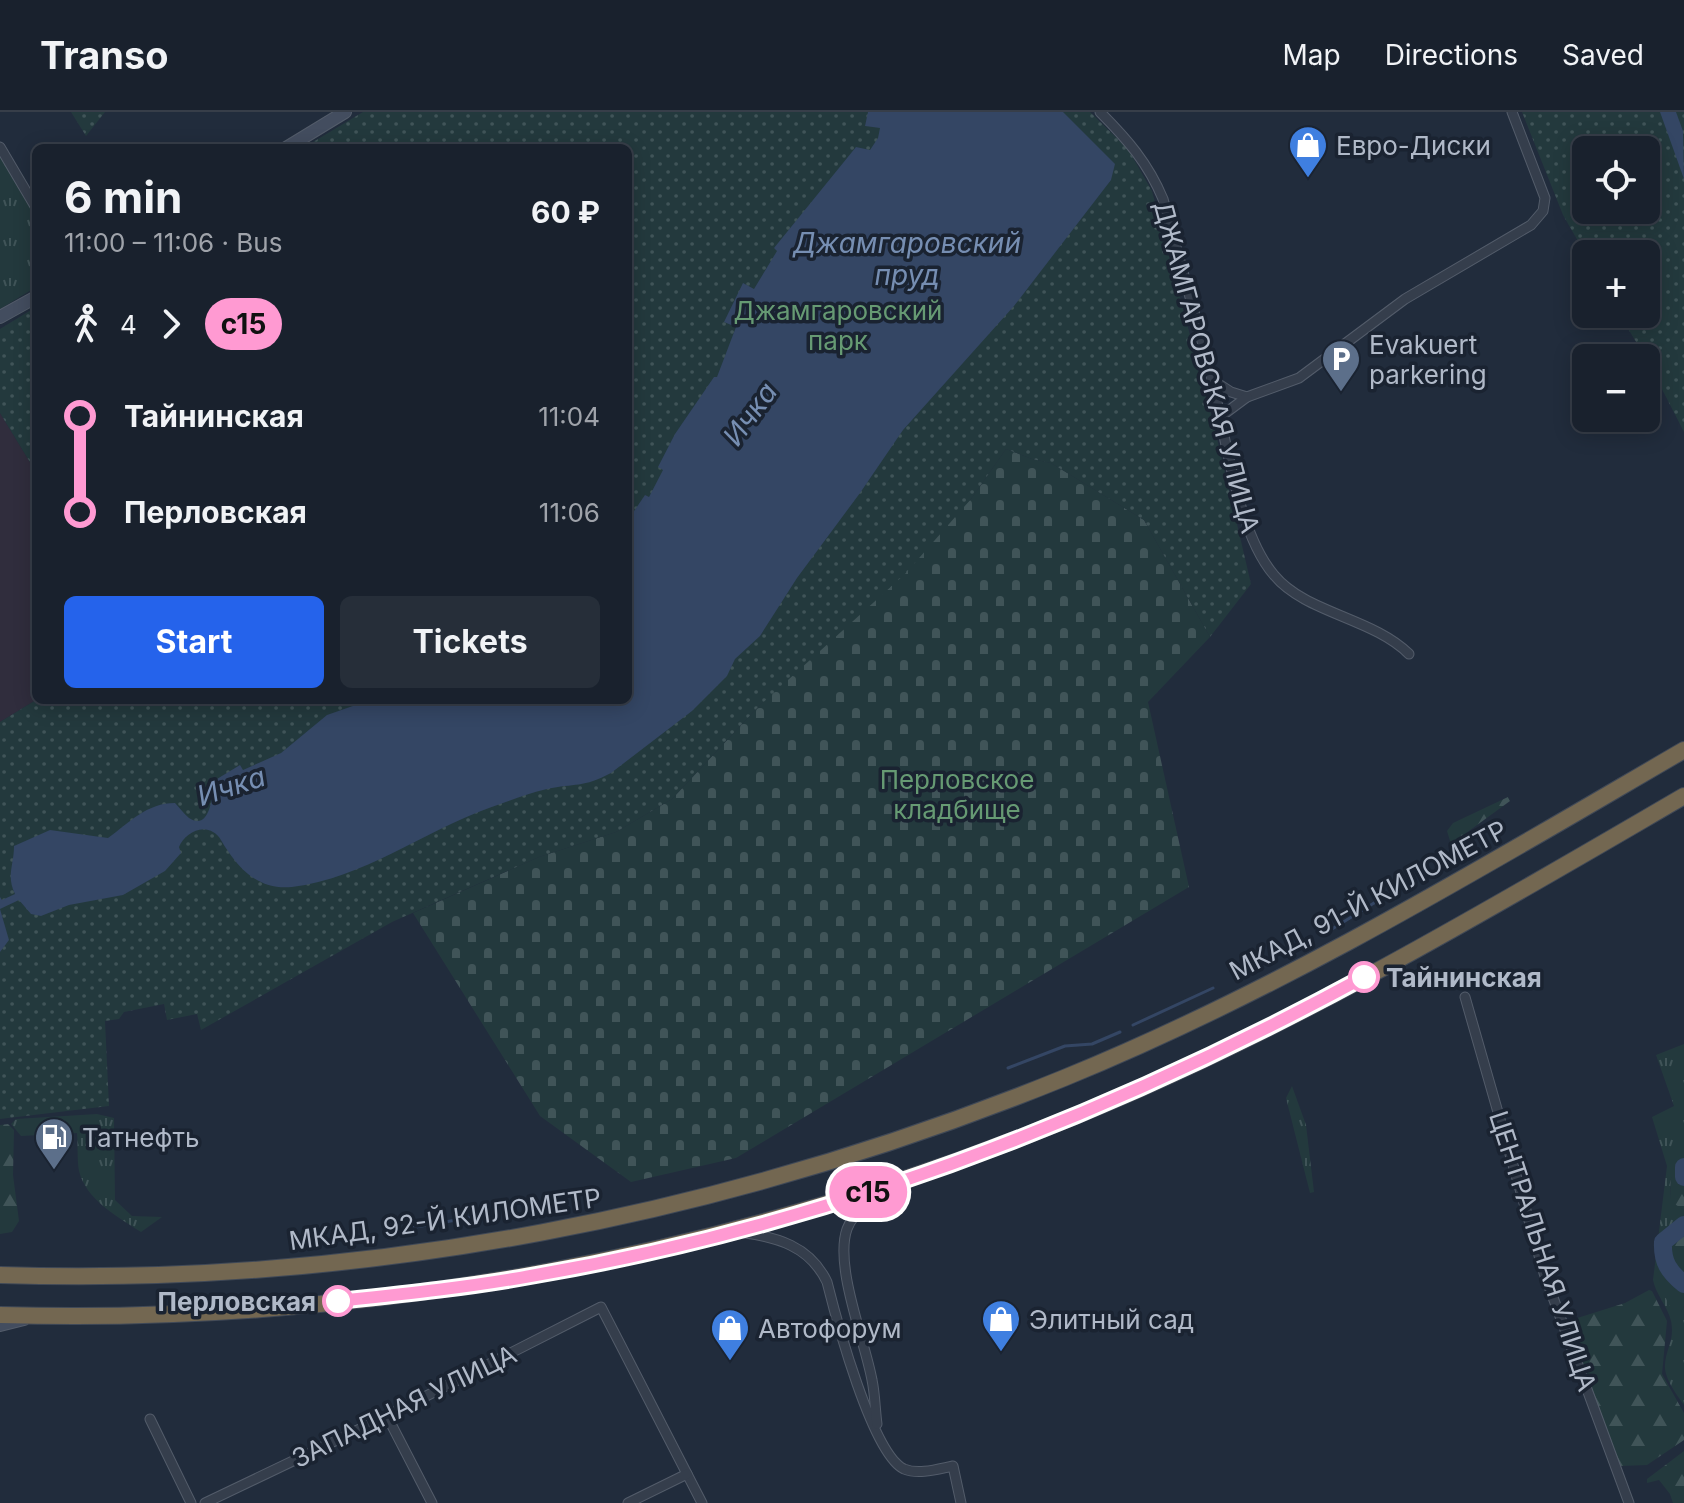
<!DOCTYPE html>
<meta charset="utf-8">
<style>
:root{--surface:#19212d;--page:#262e39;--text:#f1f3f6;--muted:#9fa3aa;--line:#373e49;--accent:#2563eb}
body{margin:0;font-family:Inter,sans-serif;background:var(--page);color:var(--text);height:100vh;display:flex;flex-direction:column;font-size:30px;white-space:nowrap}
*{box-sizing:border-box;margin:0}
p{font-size:26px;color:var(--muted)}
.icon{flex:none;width:44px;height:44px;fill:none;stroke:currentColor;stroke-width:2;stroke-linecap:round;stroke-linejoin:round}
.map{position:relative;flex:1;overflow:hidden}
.details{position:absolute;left:32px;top:32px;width:600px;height:560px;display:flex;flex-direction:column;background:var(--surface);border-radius:12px;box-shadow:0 4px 20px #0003,0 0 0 2px var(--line)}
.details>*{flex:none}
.badge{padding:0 16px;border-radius:26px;font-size:28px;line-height:52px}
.fabs{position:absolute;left:1572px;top:24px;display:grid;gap:16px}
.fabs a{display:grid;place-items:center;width:88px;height:88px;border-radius:12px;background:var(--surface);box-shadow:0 4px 20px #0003,0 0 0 2px var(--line);font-size:40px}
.map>.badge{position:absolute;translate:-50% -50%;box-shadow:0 0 0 4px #fff}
.legs{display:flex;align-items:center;gap:12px;height:88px;padding:0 32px;font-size:26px}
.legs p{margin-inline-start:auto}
.overview{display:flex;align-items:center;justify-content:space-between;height:136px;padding:0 32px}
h1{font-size:44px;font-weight:700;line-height:60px}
.action{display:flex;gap:16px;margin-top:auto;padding:16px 32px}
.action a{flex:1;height:92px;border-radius:12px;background:var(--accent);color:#fff;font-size:32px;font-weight:700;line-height:92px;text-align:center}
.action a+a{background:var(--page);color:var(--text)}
ul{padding:0 32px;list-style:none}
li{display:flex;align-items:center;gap:28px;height:96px;font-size:30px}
li i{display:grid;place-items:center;width:12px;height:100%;margin:0 10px;background:currentColor}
li i::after{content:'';width:20px;height:20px;margin:-10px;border:6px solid;border-radius:50%;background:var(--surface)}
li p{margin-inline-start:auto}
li:first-child i{background:linear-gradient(#0000 50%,currentColor 0)}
li:last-child i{background:linear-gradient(currentColor 50%,#0000 0)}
header{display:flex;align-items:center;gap:48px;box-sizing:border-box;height:112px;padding:0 40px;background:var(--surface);border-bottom:2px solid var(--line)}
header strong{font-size:38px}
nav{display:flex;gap:44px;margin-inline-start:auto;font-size:28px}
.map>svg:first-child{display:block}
.medical{fill:#302d3d}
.grass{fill:url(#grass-tufts)}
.forest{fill:url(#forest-firs)}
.cemetery{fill:url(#cemetery-stones)}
.park{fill:url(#park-dots);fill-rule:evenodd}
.water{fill:#344664}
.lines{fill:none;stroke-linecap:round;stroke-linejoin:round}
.stream{stroke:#344664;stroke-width:3}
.river{stroke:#344664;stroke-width:18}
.street-casing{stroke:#535c6a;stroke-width:11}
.secondary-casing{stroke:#535c6a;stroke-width:14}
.highway-casing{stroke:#404957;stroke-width:18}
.street{stroke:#353e4c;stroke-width:9}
.secondary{stroke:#434d5f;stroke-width:12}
.highway{stroke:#736751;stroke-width:16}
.line-1-casing{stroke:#fff;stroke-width:18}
.line-1{stroke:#ff9ad2;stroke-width:12}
.stop-1-dot{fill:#fff;stroke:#ff9ad2;stroke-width:4}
.labels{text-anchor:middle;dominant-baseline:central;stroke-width:7;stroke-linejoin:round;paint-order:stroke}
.poi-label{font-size:26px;fill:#b0b9c8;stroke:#1a2331;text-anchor:start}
.park-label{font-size:26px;fill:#669a73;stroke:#1a2331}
.street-label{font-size:26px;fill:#b0b9c8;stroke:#1a2331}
.stop-label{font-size:26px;font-weight:bold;fill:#b0b9c8;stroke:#1a2331;text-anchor:start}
.water-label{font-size:28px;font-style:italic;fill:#768eb2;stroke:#1a2331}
</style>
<header>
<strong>Transo</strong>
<nav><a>Map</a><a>Directions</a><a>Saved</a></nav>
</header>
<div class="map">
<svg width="1684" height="1391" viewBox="0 0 1684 1391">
<defs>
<pattern id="grass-tufts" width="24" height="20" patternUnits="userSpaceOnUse" patternTransform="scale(2)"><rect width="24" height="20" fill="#23393d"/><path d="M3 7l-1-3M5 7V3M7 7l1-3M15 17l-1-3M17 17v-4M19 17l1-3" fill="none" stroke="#405458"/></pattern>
<pattern id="forest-firs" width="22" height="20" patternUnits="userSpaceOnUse" patternTransform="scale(2)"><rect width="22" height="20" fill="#23393d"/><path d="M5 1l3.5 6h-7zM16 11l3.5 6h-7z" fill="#405458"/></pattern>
<pattern id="cemetery-stones" width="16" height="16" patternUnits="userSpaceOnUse" patternTransform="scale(2)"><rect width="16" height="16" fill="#23393d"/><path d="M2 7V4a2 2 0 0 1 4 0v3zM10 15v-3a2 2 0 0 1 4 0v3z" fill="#405458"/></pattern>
<pattern id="park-dots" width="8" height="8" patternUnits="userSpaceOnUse" patternTransform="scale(2)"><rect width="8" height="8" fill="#23393d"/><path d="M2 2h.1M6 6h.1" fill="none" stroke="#405458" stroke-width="1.8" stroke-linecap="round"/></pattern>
</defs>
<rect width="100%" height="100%" fill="#212c3c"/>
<!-- medical -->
<path class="medical" d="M 0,301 L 36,360 L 36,588 L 0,610 Z"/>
<!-- grass -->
<g class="grass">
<path d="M 0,41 L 36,102 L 36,175 L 0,197 Z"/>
<path d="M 1684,932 L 1684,1074 L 1676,1062 L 1671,1066 L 1670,1086 L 1671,1089 L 1684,1098 L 1684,1119 L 1666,1132 L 1670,1146 L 1684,1162 L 1684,1179 L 1668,1160 L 1681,1200 L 1684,1194 L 1684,1293 C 1677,1283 1664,1266 1665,1253 C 1666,1236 1675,1228 1671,1209 C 1668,1195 1656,1183 1653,1168 L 1667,1054 L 1652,1005 L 1674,994 L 1656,943 Z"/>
<path d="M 1292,974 L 1306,1013 L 1314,1080 L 1310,1081 L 1286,986 Z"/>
<path d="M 97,1002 L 114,1006 L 115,1088 L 132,1104 L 162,1105 L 141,1120 C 118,1105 86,1088 79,1059 C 77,1047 78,1033 77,1021 L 21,1024 L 11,1012 L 16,1007 Z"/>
</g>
<!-- forest -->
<g class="forest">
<path d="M 1508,685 L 1510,689 L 1451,732 L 1447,719 L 1453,711 Z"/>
<path d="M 8,1012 L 14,1018 L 13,1063 L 19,1109 L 12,1120 L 0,1122 L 0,1013 Z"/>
<path d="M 1674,1062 L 1676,1062 L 1684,1074 L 1684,1098 L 1670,1089 L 1671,1066 Z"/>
<path d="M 1684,1119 L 1684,1162 L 1670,1146 L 1666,1131 Z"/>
<path d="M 1667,1160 L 1684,1179 L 1684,1194 L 1681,1200 L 1673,1202 L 1660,1173 Z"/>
<path d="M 1649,1178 L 1652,1179 L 1667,1209 L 1662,1262 L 1684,1301 L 1684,1328 L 1647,1353 L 1620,1354 L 1567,1212 L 1571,1208 L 1625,1191 Z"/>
<path d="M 1684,1339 L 1684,1391 L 1673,1391 L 1670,1382 L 1659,1368 L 1647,1371 L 1647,1367 Z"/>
</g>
<!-- cemetery -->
<path class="cemetery" d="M 1006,337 L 1032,347 L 1051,351 L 1144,408 L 1210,525 L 1148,590 L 1189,775 L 736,1046 L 631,1070 L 540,1004 L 413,801 L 539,745 L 616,720 L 672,687 L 758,595 L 971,387 Z"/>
<!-- park -->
<g class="park">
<path d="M 71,0 L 105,0 L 86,24 Z"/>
<path d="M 363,0 L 1090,0 L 1128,37 L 1152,79 L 1215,318 L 1251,472 L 1210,525 L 1144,408 L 1051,351 L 1032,347 L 1006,337 L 971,387 L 905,462 L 758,595 L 672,687 L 616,720 L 539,745 L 392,810 L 201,918 L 197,902 L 167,908 L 164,892 L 124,900 L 119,907 L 105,909 L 109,994 L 0,1007 L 0,610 L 36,588 L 628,588 L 628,36 L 303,36 Z"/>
<path d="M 1522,0 L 1684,0 L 1684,320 L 1646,246 L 1619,202 L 1646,202 L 1646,142 L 1586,143 L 1563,103 ZM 1586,38 L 1646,38 L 1646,98 L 1586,98 Z"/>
<path d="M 36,195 L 36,360 L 0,301 L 0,217 Z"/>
</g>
<!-- water -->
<g class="water">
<path d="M 868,0 L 1063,0 L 1115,52 L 1111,68 L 1014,194 L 903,318 L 860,381 L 797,466 L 760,524 L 735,547 L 727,564 L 692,599 L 611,661 C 583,676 575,671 547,677 C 527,681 508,690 489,696 C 422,720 364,766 292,775 C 263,778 243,762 228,739 C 223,733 220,723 213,720 C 200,712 184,723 179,735 L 181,741 L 165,759 L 123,783 L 69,793 L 41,804 L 31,802 L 19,788 L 0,797 L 9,828 L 0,840 L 0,785 L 2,788 L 15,782 C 6,764 14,753 14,734 L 50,718 L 108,726 C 130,710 147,691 175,691 C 179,695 184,702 189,706 C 210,720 214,681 212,670 L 240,653 L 243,658 L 281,641 L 327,603 L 370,588 L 628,588 L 628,408 L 645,383 L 649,385 L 663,358 L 658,355 L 675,322 L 714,265 L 717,265 L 736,215 L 724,210 L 743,171 L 754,177 L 777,139 L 774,136 L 856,35 L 870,38 L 878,26 L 880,16 L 865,14 Z"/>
<path d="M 1660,0 L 1676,0 L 1683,19 L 1684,67 Z"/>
</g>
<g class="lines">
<!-- stream -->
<g class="stream">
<path d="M 1332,817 L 1395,778"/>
<path d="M 1133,913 L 1213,876"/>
<path d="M 1008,956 L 1065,934 L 1092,932 L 1120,920"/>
<path d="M 404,1117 L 474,1105 L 475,1111"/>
</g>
<!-- river -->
<g class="river">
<path d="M 1684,1055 L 1684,1065"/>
<path d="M 1684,1113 L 1663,1130 C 1662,1150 1669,1160 1684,1172"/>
</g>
<defs>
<g id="street">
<path d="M 1100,0 C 1127,27 1148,51 1163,87 C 1179,147 1197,208 1212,268 C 1226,324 1237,420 1274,463 C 1305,501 1373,506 1409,542"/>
<path d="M 0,35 L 36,96"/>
<path d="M 1211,267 L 1231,280 L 1247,285 L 1299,266 L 1405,187 L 1531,113 L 1543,99 L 1545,86 L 1512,0"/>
<path d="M 1220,305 L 1247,285"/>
<path d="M 1465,885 L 1544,1161 L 1629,1391"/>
<path d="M 739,1120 C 777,1125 810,1134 827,1170 C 836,1206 872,1342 904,1357 C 919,1363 938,1357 953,1354 L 961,1391"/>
<path d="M 387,1304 L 432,1391"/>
<path d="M 150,1307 L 191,1391"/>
<path d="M 877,1312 C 875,1297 875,1282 872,1268 C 865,1229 834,1154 847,1117 C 856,1093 884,1083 905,1073"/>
<path d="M 205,1391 L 387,1304 L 601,1195 L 702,1391"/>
<path d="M 628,1391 L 687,1362"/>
</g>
<g id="secondary">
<path d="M 286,36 L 345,0"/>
<path d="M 0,205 L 36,185"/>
<path d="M 0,1213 L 24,1207"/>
</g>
<g id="highway">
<path d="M 0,1163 C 364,1175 727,1103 1064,966 C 1280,878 1483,755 1684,638"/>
<path d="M 0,1203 C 369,1214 739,1142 1080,1002 C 1290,916 1488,798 1684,684"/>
</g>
</defs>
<!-- street casing -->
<use href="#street" class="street-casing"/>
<!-- secondary casing -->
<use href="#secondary" class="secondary-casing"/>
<!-- highway casing -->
<use href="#highway" class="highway-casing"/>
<!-- street -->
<use href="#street" class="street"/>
<!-- secondary -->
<use href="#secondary" class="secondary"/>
<!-- highway -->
<use href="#highway" class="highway"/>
</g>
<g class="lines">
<defs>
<path id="line-1" d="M 338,1189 C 404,1182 471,1175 536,1163 C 827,1113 1106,1005 1364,865"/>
</defs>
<!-- line-1 casing -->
<use href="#line-1" class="line-1-casing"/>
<!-- line-1 -->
<use href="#line-1" class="line-1"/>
</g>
<!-- icons -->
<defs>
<symbol id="shop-pin" viewBox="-11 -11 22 30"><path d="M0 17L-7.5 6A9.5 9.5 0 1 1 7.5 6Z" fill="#3f7fe0" stroke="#1a2331"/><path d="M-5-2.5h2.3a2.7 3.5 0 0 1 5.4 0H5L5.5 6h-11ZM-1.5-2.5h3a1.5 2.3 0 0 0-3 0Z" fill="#fff"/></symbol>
<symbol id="parking-pin" viewBox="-11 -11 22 30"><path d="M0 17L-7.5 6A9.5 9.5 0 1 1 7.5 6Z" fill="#5c6f8a" stroke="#1a2331"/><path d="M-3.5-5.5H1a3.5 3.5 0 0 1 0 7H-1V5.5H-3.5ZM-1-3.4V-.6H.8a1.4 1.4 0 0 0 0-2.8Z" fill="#fff"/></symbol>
<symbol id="fuel-pin" viewBox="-11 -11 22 30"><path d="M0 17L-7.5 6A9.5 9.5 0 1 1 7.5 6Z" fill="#5c6f8a" stroke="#1a2331"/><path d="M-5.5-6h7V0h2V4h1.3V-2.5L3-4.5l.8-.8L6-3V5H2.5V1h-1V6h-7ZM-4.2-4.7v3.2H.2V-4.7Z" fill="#fff"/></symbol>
</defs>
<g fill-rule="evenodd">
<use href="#shop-pin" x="1286" y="11" width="44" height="60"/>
<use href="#parking-pin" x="1319" y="225" width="44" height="60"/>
<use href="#fuel-pin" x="32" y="1003" width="44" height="60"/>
<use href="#shop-pin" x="979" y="1185" width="44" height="60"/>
<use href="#shop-pin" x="708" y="1194" width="44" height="60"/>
</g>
<!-- markers -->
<g class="stop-1-dot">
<circle cx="1364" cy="865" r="14"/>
<circle cx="338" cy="1189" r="14"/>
</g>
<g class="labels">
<!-- poi labels -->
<g class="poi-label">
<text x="1336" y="33">Евро-Диски</text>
<text x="1369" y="232">Evakuert<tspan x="1369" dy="30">parkering</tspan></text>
<text x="82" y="1025">Татнефть</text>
<text x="1029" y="1207">Элитный сад</text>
<text x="758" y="1216">Автофорум</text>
</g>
<!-- park labels -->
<g class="park-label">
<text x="838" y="198">Джамгаровский<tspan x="838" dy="30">парк</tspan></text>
<text x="957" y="667">Перловское<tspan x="957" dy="30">кладбище</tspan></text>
</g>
<!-- street labels -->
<g class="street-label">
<text transform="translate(1207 255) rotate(75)">ДЖАМГАРОВСКАЯ УЛИЦА</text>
<text transform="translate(1368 788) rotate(-28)">МКАД, 91-Й КИЛОМЕТР</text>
<text transform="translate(445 1107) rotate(-8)">МКАД, 92-Й КИЛОМЕТР</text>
<text transform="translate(1543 1139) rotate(72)">ЦЕНТРАЛЬНАЯ УЛИЦА</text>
<text transform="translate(404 1294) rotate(-26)">ЗАПАДНАЯ УЛИЦА</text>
</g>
<!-- stop labels -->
<g class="stop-label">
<text x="1386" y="865">Тайнинская</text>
<text x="316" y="1189" text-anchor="end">Перловская</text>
</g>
<!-- water labels -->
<g class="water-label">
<text x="907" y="131">Джамгаровский<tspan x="907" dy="32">пруд</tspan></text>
<text transform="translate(750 302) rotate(-54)">Ичка</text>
<text transform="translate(231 674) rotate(-18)">Ичка</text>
</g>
</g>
</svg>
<div class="fabs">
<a><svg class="icon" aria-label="locate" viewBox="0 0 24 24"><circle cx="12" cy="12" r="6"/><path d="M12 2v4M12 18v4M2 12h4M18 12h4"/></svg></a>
<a>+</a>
<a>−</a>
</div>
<b class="badge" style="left:868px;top:1080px;background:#ff9ad2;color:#111">с15</b>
<section class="details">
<div class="overview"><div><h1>6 min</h1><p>11:00 – 11:06 · Bus</p></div><b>60 ₽</b></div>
<div class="legs"><svg class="icon" aria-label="walk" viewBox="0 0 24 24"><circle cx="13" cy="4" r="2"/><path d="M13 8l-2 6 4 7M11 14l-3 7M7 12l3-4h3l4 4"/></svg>4<svg class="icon" aria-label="forward" viewBox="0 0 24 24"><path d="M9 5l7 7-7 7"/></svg><b class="badge" style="background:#ff9ad2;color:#111">с15</b></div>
<ul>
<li><i style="color:#ff9ad2"></i><b>Тайнинская</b><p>11:04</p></li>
<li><i style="color:#ff9ad2"></i><b>Перловская</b><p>11:06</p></li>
</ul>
<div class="action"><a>Start</a><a>Tickets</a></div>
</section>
</div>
